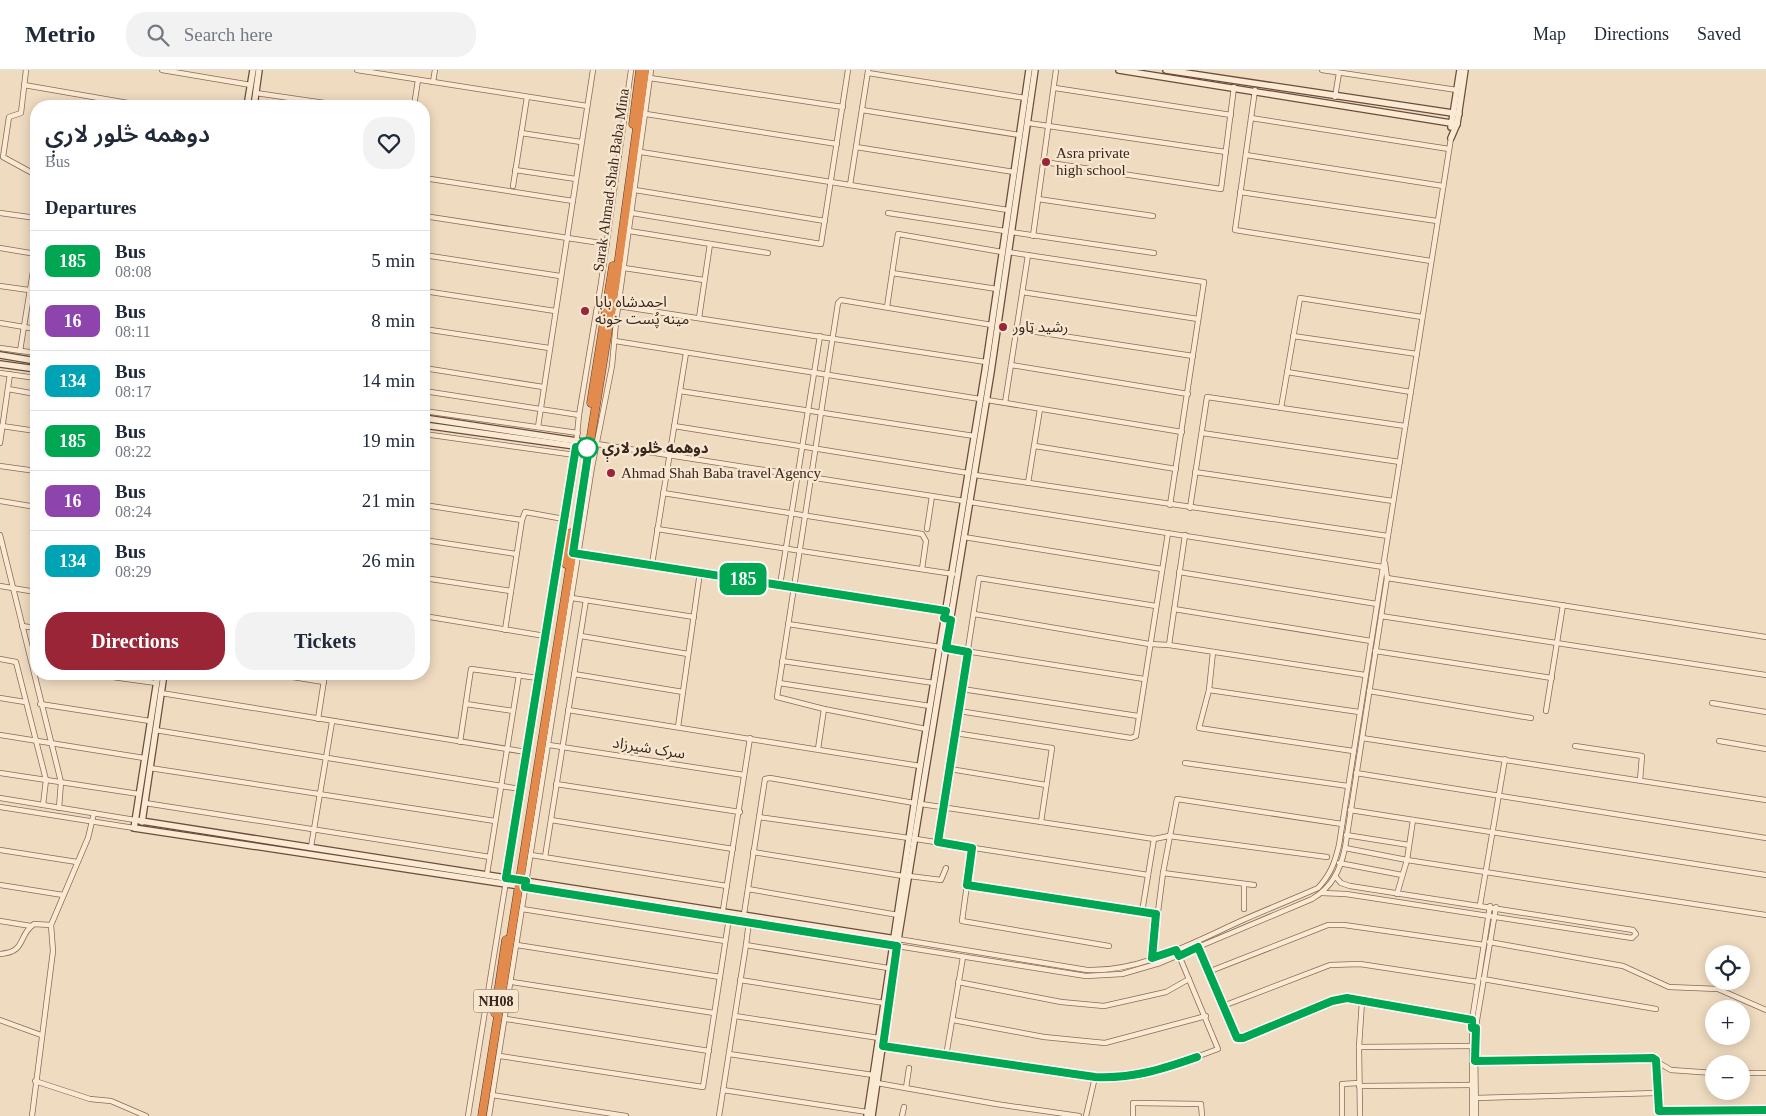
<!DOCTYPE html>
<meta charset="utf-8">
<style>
:root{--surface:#fff;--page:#f2f2f3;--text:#1f2937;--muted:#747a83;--line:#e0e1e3;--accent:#9a2536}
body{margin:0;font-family:"Times New Roman","Noto Sans Arabic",serif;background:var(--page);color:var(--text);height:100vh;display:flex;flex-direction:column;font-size:19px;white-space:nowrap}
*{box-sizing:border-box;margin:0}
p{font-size:16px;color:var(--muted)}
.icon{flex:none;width:28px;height:28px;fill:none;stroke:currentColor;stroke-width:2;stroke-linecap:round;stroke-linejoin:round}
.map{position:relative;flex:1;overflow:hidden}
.panel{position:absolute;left:30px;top:30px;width:400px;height:580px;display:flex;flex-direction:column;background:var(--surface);border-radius:20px;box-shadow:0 2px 12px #0003}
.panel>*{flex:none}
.badge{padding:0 10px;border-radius:8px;font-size:18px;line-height:32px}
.controls{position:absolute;left:1705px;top:875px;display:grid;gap:10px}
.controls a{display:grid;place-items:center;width:45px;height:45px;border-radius:50%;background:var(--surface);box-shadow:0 2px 12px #0003;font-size:25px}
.map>.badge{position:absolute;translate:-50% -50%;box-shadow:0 0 0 2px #fff}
h2{padding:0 15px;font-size:19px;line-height:45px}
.round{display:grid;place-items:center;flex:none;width:52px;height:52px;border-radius:20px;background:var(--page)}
.head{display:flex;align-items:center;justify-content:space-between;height:85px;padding:0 15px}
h1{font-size:24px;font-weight:600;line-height:38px}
.action{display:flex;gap:10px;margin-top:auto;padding:10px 15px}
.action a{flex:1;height:58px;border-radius:20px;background:var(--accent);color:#fff;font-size:20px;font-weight:600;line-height:58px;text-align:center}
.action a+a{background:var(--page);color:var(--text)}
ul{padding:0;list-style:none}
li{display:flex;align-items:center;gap:15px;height:60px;padding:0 15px;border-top:1px solid var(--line)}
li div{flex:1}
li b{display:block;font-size:19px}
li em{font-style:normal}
li .badge{min-width:55px;font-weight:700;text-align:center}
header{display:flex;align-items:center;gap:30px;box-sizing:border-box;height:70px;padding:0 25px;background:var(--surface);border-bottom:1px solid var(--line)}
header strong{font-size:24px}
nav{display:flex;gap:28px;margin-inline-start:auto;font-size:18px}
.search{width:350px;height:45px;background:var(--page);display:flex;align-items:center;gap:12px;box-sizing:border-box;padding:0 18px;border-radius:20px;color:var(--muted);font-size:19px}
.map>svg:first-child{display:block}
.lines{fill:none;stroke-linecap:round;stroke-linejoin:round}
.street-casing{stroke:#896b57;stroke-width:6}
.secondary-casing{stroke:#6b4c3b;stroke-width:8}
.highway-casing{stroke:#573a2c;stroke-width:9}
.street{stroke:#fae9d3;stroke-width:4.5}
.secondary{stroke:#fae9d3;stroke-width:5.5}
.highway{stroke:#e38b4d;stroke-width:8}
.line-casing{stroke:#fff;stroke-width:11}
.line{stroke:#00a651;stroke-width:8}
.poi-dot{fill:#9a2536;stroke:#f7e6d0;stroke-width:2}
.stop-dot{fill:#fff;stroke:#00a651;stroke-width:2.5}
.labels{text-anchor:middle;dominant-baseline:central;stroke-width:4.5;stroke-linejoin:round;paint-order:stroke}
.shield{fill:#f7e6d0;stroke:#716052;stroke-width:1}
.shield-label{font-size:14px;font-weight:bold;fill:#38261c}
.poi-label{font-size:15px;fill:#38261c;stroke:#f7e6d0;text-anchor:start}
.street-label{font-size:15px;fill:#38261c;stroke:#f7e6d0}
.stop-label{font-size:15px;font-weight:bold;fill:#38261c;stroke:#f7e6d0;text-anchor:start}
</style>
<header>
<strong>Metrio</strong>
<div class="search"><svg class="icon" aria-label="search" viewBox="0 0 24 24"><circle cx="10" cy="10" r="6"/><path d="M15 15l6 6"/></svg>Search here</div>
<nav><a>Map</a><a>Directions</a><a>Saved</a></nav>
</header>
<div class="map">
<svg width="1766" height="1046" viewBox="0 0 1766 1046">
<rect width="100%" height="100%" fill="#efdbc0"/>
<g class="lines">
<defs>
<g id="street">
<path d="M 26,0 L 21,43 L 9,47 L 3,87 L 36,105"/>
<path d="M 162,0 L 251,15"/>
<path d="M 357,0 L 587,36"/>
<path d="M 1322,0 L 1457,20"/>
<path d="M 868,3 L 1025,28"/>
<path d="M 650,8 L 843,37"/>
<path d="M 433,12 L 435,0"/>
<path d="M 24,15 L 145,36"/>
<path d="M 1055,18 L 1231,45"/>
<path d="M 1255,20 L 1235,160 L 1431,191"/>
<path d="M 256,23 L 345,36"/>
<path d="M 1335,27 L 1339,3"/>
<path d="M 414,36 L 418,10"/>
<path d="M 862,40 L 1019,65"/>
<path d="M 646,44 L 837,74"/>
<path d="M 1251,48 L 1449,79"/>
<path d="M 1028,53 L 1226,82"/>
<path d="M 521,63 L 581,72"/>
<path d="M 856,77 L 1014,102"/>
<path d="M 641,82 L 1008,140"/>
<path d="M 1246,85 L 1443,116"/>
<path d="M 1044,92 L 1221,119 L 1234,17"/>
<path d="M 515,100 L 576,109"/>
<path d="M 424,108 L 573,131"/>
<path d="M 850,115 L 868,1"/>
<path d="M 513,116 L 527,27"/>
<path d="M 635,120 L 825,151"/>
<path d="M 1240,122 L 1437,151"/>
<path d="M 1038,129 L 1153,146"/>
<path d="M 0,143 L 36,148"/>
<path d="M 632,143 L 821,174 L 848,0"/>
<path d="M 888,143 L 1005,161"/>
<path d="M 424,146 L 607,174"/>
<path d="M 629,161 L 768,183"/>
<path d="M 1011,162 L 1154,183"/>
<path d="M 1033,166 L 1056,0"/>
<path d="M 0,178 L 36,184"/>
<path d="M 1008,182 L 1204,212 L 1170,435"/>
<path d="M 424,185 L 560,206"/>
<path d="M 624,198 L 704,210"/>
<path d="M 892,203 L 997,219"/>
<path d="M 0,216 L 36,221"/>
<path d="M 424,221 L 555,241"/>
<path d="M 1022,222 L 1198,249"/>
<path d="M 618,236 L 986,292"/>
<path d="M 887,237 L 898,164 L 1002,182"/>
<path d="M 699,248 L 710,174"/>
<path d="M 0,253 L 36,259"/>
<path d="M 424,259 L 549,278"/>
<path d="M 1017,259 L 1193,286"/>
<path d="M 1293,266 L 1417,284"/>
<path d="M 615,271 L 980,329"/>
<path d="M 0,278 L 36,283"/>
<path d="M 20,281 L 36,183"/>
<path d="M 1011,295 L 1188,324"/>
<path d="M 424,298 L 543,317"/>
<path d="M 1287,302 L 1411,322"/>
<path d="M 0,303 L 36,308"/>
<path d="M 8,319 L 36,324"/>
<path d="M 424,321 L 579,345"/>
<path d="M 680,321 L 974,366"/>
<path d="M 987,330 L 1182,362"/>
<path d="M 1005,333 L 1028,185"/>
<path d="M 1281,338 L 1300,228 L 1422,247"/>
<path d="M 424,341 L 578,363"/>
<path d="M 2,356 L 36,361"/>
<path d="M 674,356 L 968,403"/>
<path d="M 538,357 L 593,0"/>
<path d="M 1202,363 L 1400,392"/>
<path d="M 424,364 L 575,385"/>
<path d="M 0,373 L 10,304"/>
<path d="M 597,374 L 964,431"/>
<path d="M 1035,376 L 1176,399"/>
<path d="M 0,396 L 36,401"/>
<path d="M 1195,402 L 1393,431"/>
<path d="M 975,405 L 1388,466"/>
<path d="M 1028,413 L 1040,339"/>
<path d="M 663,423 L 922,464 L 926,471 L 922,499"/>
<path d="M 0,431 L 36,437"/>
<path d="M 970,432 L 1383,497"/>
<path d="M 424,435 L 522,450 L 525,442 L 564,449"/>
<path d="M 1190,438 L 1207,327 L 1405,356"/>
<path d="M 657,459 L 953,504"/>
<path d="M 927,459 L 932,426"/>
<path d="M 0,465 L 61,712 L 59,738"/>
<path d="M 964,467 L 1162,499"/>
<path d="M 424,470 L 516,484"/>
<path d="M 577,484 L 946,541"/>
<path d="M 652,494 L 686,283"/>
<path d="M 1179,502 L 1377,534"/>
<path d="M 424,508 L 511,521"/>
<path d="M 1387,508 L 1766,567"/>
<path d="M 780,515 L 820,266"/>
<path d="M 0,516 L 36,522"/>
<path d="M 572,528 L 694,547"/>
<path d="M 1174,539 L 1371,571"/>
<path d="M 974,544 L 1149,574 L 1169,575 L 1365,605"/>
<path d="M 424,546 L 545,566"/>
<path d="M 1381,546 L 1766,605"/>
<path d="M 788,554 L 940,577"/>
<path d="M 22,556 L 36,558"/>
<path d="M 505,560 L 522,450"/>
<path d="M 581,566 L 688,584"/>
<path d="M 1169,575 L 1185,465"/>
<path d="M 946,578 L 1144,609"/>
<path d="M 1375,581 L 1552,608"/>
<path d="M 1213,582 L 1209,620 L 1199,658 L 1353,681"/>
<path d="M 0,589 L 16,592 L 46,710 L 43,735"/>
<path d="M 782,591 L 934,613"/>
<path d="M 91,604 L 156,613"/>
<path d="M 274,604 L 324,612"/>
<path d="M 574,604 L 683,622"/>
<path d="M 779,613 L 930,636"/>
<path d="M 962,619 L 1138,646"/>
<path d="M 1209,620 L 1359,642"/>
<path d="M 1369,621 L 1531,648"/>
<path d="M 161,623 L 526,682"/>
<path d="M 0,628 L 25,632"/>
<path d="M 1712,633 L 1766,642"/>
<path d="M 40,634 L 150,651"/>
<path d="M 466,634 L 513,641"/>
<path d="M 568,640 L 920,696"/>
<path d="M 959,641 L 1131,668 L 1136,666 L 1168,463"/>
<path d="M 1546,641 L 1563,535"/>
<path d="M 318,649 L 325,604"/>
<path d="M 678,657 L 700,502"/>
<path d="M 926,659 L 824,639 L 777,627 L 838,233 L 841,230 L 992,255"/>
<path d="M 155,660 L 520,719"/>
<path d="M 955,663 L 1052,678 L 1041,752"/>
<path d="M 0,665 L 144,688"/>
<path d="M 1362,668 L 1766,730"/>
<path d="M 1719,671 L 1766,679"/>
<path d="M 460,672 L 471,599 L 538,608"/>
<path d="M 549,675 L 744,705"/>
<path d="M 1575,676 L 1642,686 L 1640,710"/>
<path d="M 818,679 L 824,639"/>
<path d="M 1185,693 L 1348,716"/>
<path d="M 150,698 L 495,751"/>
<path d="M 950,699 L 1046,715"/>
<path d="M 0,703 L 139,724"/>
<path d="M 1356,703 L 1766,768"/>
<path d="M 556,714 L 740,742"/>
<path d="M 0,728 L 135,750"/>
<path d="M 145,733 L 490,787"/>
<path d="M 921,734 L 1154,769 L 1169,766 L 1327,787"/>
<path d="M 0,737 L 134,758"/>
<path d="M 1350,740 L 1766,805"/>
<path d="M 759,747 L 909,768"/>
<path d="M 551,750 L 733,779"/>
<path d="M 1346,765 L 1409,775"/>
<path d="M 916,769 L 1148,805"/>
<path d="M 938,772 L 979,508 L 1156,536"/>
<path d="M 311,777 L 332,652"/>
<path d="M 972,778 L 962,851 L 1109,876"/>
<path d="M 1345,778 L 1407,790 L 1766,845"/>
<path d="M 0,780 L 77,792"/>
<path d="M 753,782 L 903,806"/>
<path d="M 531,785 L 727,816"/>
<path d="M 545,787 L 586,530"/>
<path d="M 1339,793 L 1402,805"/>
<path d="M 1163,803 L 1254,815"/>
<path d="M 487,804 L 519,605"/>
<path d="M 909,806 L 941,810 L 946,798"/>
<path d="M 0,815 L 63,825"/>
<path d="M 967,815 L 1156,844"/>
<path d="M 748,819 L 898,845"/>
<path d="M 1322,823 L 1346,824 L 1632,868 L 1636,864 L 1633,860 L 1350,816 L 1341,813 L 1335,806"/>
<path d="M 1397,824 L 1407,790 L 1413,750"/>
<path d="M 1480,835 L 1505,689"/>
<path d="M 522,839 L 725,871"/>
<path d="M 1244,839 L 1244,814"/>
<path d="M 723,840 L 750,668"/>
<path d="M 1142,842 L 1154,769"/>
<path d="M 744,844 L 765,709 L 770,708 L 914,733"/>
<path d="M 0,851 L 31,856"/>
<path d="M 749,851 L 746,875 L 888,898"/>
<path d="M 898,869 L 1087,900 C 1141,902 1194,872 1243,850 C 1268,839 1293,829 1318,818 C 1330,805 1335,793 1339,775 L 1451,68"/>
<path d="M 1489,872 L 1623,896 L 1669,917 L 1718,919 L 1766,940"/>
<path d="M 1197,874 L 1237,968 L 1240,969 L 1332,931 L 1347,928 L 1472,950"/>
<path d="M 517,875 L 720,907"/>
<path d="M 897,876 L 1086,906 L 1122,904 L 1160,893 L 1312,829 C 1332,817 1340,801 1345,778 L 1387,508 L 1385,493"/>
<path d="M 0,884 C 27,882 17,866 34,854 L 51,855"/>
<path d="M 1152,888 L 1163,803 L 1177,729 L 1342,754"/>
<path d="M 1208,902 L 1328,855 L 1344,855 L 1484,875"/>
<path d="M 1483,909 L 1656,939"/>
<path d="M 740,910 L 884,933"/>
<path d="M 512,912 L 714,943"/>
<path d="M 958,912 L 1061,932 L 1104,936 L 1166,922 L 1189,909"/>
<path d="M 1223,936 L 1330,895 L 1360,894 L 1478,912"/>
<path d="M 735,946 L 879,968"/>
<path d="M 506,949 L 709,981"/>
<path d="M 0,950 L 41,965"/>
<path d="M 953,950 L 1044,967 L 1105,973 L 1206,946"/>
<path d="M 883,976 L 1095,1007 L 1116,1008 L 1135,1006 L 1161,1000 L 1218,979 L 1178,883"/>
<path d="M 1359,977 L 1471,976"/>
<path d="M 729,984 L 873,1005"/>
<path d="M 500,986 L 703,1017 L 729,848"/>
<path d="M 946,986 L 963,887"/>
<path d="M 1656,990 L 1659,1046"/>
<path d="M 1475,991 L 1649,987 L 1671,1000 L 1714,1003"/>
<path d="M 1741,1003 L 1766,1003"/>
<path d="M 35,1011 L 90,1029 L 111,1031 L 146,1046"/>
<path d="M 877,1013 L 996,1034 L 1079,1046"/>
<path d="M 1359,1016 L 1471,1015"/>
<path d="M 906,1018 L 909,998"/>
<path d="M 723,1020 L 867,1042"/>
<path d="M 492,1025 L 626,1046"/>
<path d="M 1476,1028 L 1657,1023"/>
<path d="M 1659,1041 L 1766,1040"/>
<path d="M 32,1046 L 53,881 L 51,855 L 88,768 L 94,743"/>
<path d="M 468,1046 L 575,385 L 579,345 L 601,213 L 631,0"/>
<path d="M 489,1046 L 592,397 L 612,296 L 616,252 L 651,0"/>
<path d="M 719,1046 L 746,875"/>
<path d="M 902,1046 L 904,1037"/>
<path d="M 1086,1046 L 1095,1007"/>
<path d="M 1133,1046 L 1133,1033 L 1136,1033 L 1201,1034 L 1202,1046"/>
<path d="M 1342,1046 L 1342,1014 L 1359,1013"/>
<path d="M 1360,1046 L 1359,977 L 1362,931"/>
<path d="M 1472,1046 L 1472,950 L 1490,836"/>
<path d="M 1476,1046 L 1475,976 L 1477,950 L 1496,837"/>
</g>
<g id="secondary">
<path d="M 1119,0 L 1457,54"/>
<path d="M 1166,0 L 1459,44"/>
<path d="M 247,36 L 253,0"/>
<path d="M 254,36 L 259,0"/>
<path d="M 1451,57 L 1460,0"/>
<path d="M 1451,68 L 1457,54 L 1465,0"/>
<path d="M 0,285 L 36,291"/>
<path d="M 0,294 L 36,299"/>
<path d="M 424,348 L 590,373"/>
<path d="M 424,355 L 589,378"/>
<path d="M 158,604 L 134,758 L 506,814 L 894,875"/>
<path d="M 135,750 L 896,869"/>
<path d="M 142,752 L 164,604"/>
<path d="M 867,1046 L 918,709 L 985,301 L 1029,0"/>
<path d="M 872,1046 L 897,876 L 991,302 L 1035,0"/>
</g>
<g id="highway">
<path d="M 633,54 L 640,0"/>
<path d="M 591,333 L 613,196"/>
<path d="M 566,494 L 571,463"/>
<path d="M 495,943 L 506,870"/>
<path d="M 482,1046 L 616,210 L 645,0"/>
</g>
</defs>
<!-- street casing -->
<use href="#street" class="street-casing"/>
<!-- secondary casing -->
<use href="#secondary" class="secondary-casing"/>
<!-- highway casing -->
<use href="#highway" class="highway-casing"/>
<!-- street -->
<use href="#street" class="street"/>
<!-- secondary -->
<use href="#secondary" class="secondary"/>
<!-- highway -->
<use href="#highway" class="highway"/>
</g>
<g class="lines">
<defs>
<path id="line" d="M 1197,987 C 1163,999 1132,1009 1095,1007 L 883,976 L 897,876 L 525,817 L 526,811 L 506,808 L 576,377 L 589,378 L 573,483 L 946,541 L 944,548 L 951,550 L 946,578 L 968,582 L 938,772 L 972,778 L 967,815 L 1156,844 L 1152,888 L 1176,880 L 1179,886 L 1198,877 L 1237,968 L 1243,968 L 1332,931 L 1347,928 L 1472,950 L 1472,958 L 1476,958 L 1475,991 L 1653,988 L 1656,990 L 1659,1041 L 1766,1040"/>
</defs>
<!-- line casing -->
<use href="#line" class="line-casing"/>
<!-- line -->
<use href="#line" class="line"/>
</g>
<!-- markers -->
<g class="poi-dot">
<circle cx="1046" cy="92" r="5"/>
<circle cx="585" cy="241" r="5"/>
<circle cx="1003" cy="257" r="5"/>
<circle cx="611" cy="403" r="5"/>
</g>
<circle class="stop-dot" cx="587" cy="378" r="10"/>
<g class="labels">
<!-- shield labels -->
<rect class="shield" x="473.5" y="919.5" width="45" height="23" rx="4"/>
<g class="shield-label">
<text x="496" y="931">NH08</text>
</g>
<!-- poi labels -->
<g class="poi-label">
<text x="1056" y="83">Asra private<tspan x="1056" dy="17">high school</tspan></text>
<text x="595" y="232">احمدشاه بابا<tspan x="595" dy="17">مینه پُست خونه</tspan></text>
<text x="1013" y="257">رشید ټاور</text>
<text x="621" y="403">Ahmad Shah Baba travel Agency</text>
</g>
<!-- street labels -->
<g class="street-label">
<text transform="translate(611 110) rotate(-82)">Sarak Ahmad Shah Baba Mina</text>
<text transform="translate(649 678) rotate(9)">سرک شیرزاد</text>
</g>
<!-- stop labels -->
<g class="stop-label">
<text x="602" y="378">دوهمه څلور لارې</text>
</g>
</g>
</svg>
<div class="controls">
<a><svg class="icon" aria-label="locate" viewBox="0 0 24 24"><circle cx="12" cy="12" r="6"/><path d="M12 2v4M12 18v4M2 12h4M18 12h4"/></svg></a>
<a>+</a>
<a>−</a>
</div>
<b class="badge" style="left:743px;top:509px;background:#00a651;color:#fff">185</b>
<section class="panel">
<div class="head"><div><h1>دوهمه څلور لارې</h1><p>Bus</p></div><a class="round"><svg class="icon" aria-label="heart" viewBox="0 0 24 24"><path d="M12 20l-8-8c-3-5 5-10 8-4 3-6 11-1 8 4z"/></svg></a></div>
<h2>Departures</h2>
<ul>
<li><span class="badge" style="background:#00a651;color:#fff">185</span><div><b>Bus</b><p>08:08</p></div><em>5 min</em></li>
<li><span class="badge" style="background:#8e44ad;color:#fff">16</span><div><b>Bus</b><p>08:11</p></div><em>8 min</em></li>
<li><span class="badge" style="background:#00a3b4;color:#fff">134</span><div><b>Bus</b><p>08:17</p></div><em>14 min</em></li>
<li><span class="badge" style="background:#00a651;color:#fff">185</span><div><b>Bus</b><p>08:22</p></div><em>19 min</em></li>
<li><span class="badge" style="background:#8e44ad;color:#fff">16</span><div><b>Bus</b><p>08:24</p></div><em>21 min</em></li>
<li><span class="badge" style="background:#00a3b4;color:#fff">134</span><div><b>Bus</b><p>08:29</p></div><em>26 min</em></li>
</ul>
<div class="action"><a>Directions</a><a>Tickets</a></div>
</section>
</div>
